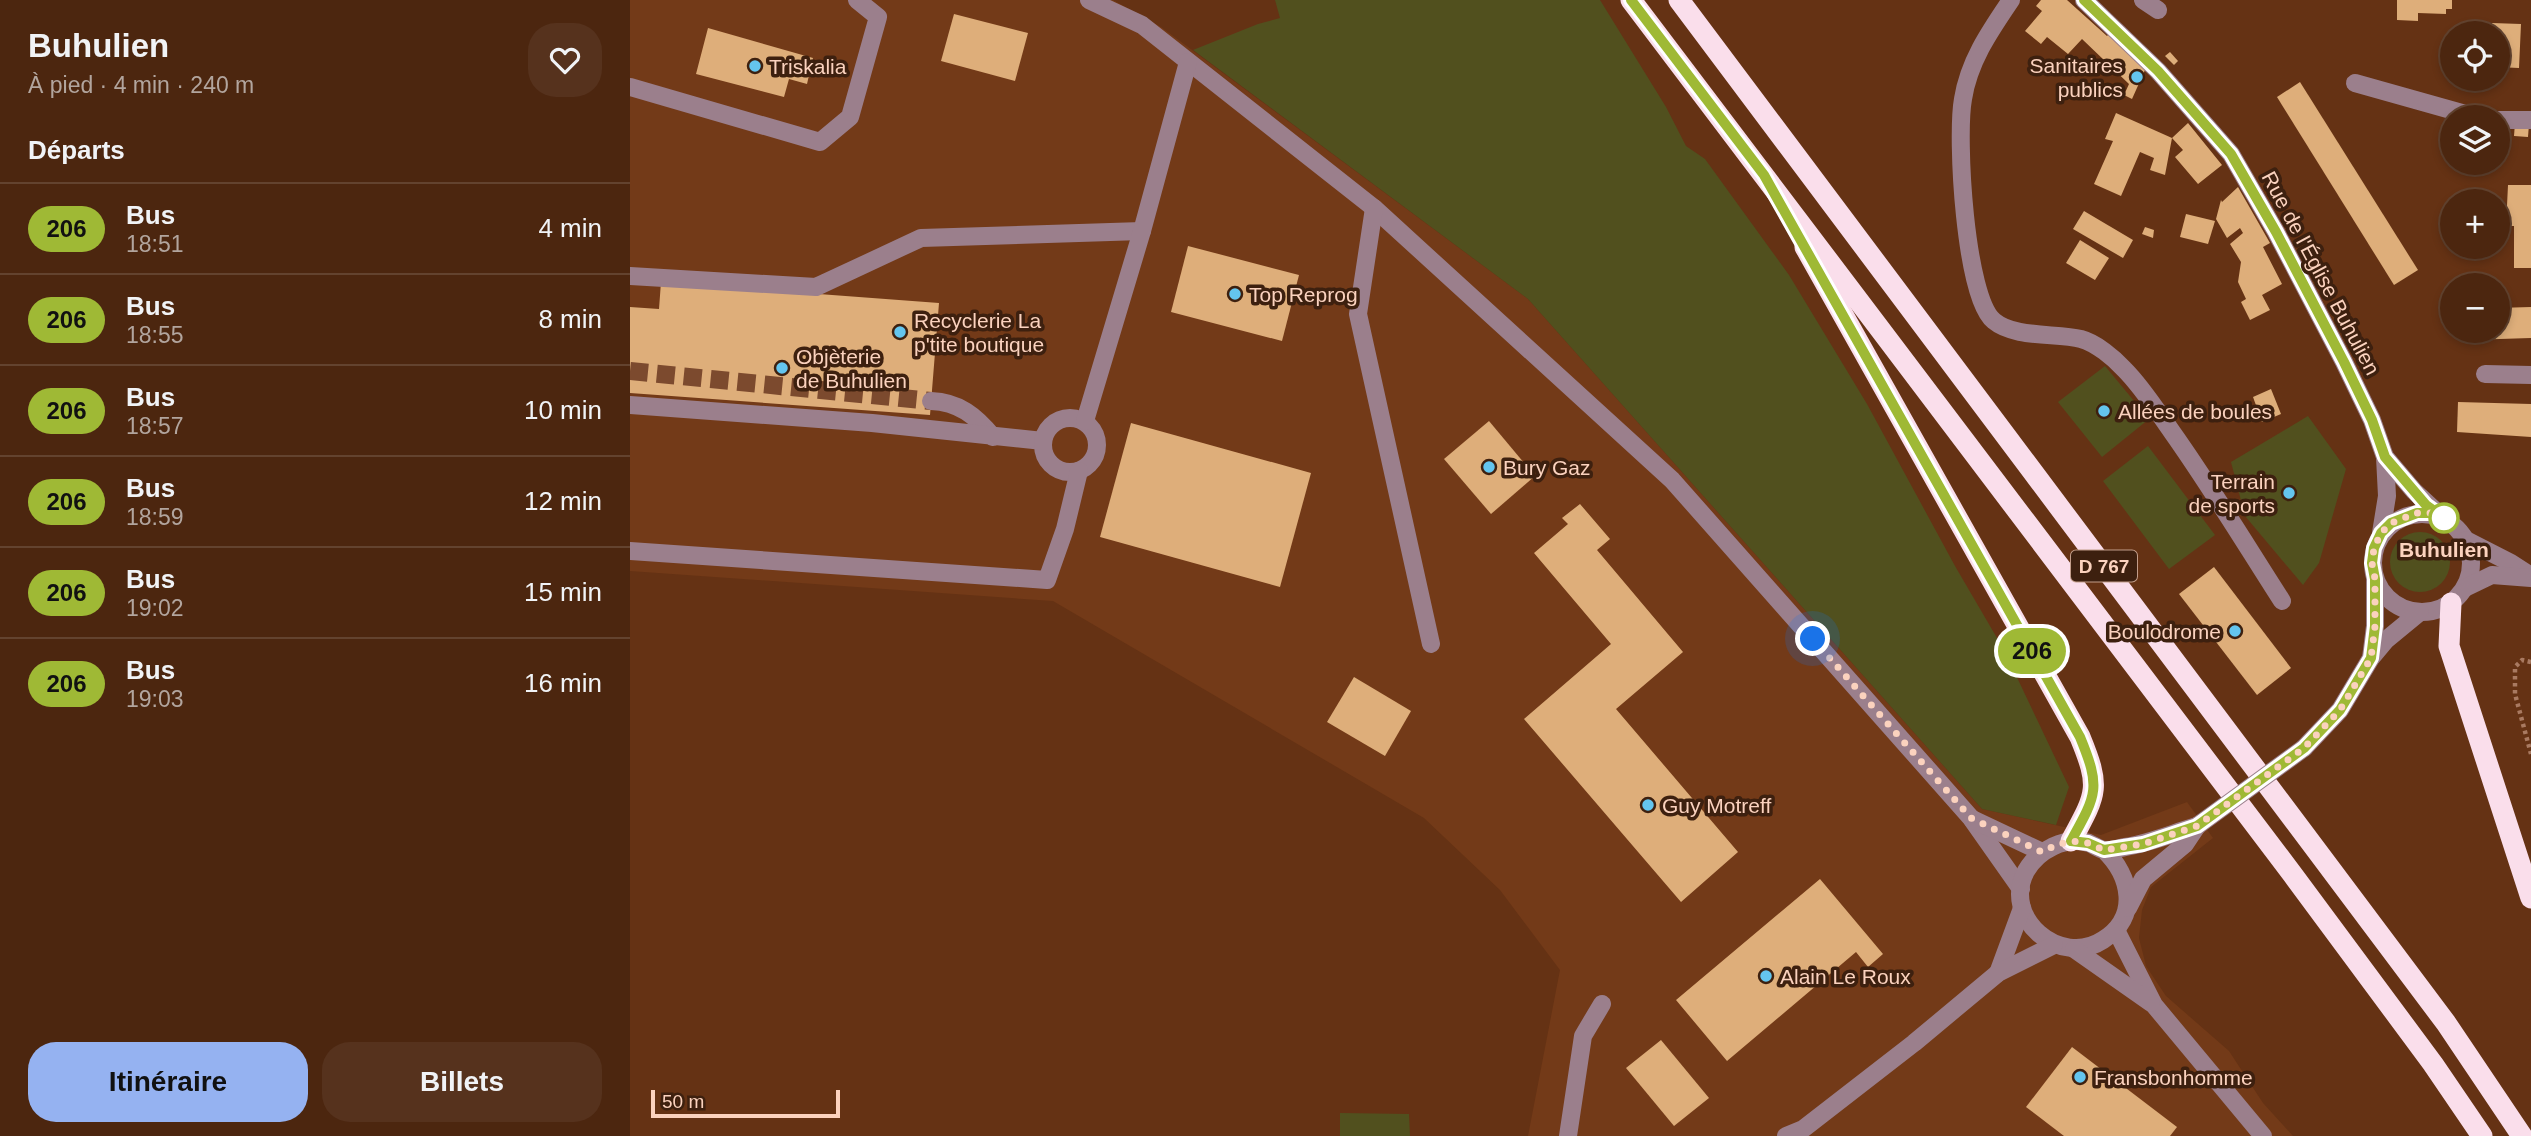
<!DOCTYPE html>
<html lang="fr">
<meta charset="utf-8">
<style>
:root{--surface:#4c260f;--page:#56321d;--text:#f1f3f6;--muted:#b2a59e;--line:#63432f;--accent:#95b2f1}
body{margin:0;font-family:Helvetica,sans-serif;background:var(--page);color:var(--text);height:100vh;display:flex;flex-direction:column;font-size:26px;white-space:nowrap}
*{box-sizing:border-box;margin:0}
p{font-size:23px;color:var(--muted)}
.icon{flex:none;width:38px;height:38px;fill:none;stroke:currentColor;stroke-width:2;stroke-linecap:round;stroke-linejoin:round}
.map{position:relative;flex:1;overflow:hidden}
.side{display:flex;flex-direction:column;background:var(--surface);width:630px}
.side>*{flex:none}
.badge{padding:0 14px;border-radius:23px;font-size:24px;line-height:46px}
.controls{position:absolute;left:1810px;top:21px;display:grid;gap:14px}
.controls a{display:grid;place-items:center;width:70px;height:70px;border-radius:50%;background:var(--surface);box-shadow:0 4px 10px #0003,0 0 0 2px var(--line);font-size:35px}
.scale{position:absolute;left:21px;bottom:18px;width:189px;box-sizing:border-box;padding-left:7px;border:4px solid #fbd2be;border-top:0;font-size:19px;line-height:24px;white-space:nowrap;color:#fbd2be;-webkit-text-stroke:5px #3d200f;paint-order:stroke}
.you{position:absolute;width:35px;height:35px;margin:-18px;border:5px solid #fff;border-radius:50%;background:#1a73e8;box-shadow:0 0 0 10px #1a73e833}
.map>.badge{position:absolute;translate:-50% -50%;box-shadow:0 0 0 4px #fff}
h2{padding:0 28px;font-size:26px;line-height:63px}
.round{display:grid;place-items:center;flex:none;width:74px;height:74px;border-radius:28px;background:var(--page)}
.overview{display:flex;align-items:center;justify-content:space-between;height:119px;padding:0 28px}
h1{font-size:33px;font-weight:700;line-height:52px}
.cta{display:flex;gap:14px;margin-top:auto;padding:14px 28px}
.cta a{flex:1;height:80px;border-radius:28px;background:var(--accent);color:#111;font-size:28px;font-weight:700;line-height:80px;text-align:center}
.cta a+a{background:var(--page);color:var(--text)}
ul{padding:0;list-style:none}
li{display:flex;align-items:center;gap:21px;height:91px;padding:0 28px;border-top:2px solid var(--line)}
li div{flex:1}
li b{display:block;font-size:26px}
li em{font-style:normal}
li .badge{min-width:77px;font-weight:700;text-align:center}
main{display:flex;flex:1;min-height:0}
.map>svg:first-child{display:block}
.built{fill:#733a18}
.green{fill:#51501e}
.building{fill:#deae7a}
.lines{fill:none;stroke-linecap:round;stroke-linejoin:round}
.minor-tunnel{stroke:#7c4a2e;stroke-width:18;stroke-dasharray:18 9;stroke-linecap:butt}
.path{stroke:#a97a61;stroke-width:4.5;stroke-dasharray:3.5 3.5;stroke-linecap:butt}
.minor{stroke:#9b7f8c;stroke-width:18}
.highway{stroke:#fadeeb;stroke-width:21}
.minor-bridge{stroke:#9b7f8c;stroke-width:18}
.line-casing{stroke:#fff;stroke-width:16}
.line{stroke:#9fb935;stroke-width:10}
.walk{stroke:#fbd2be;stroke-width:7;stroke-dasharray:0 12.6}
.poi-dot{fill:#64c5ee;stroke:#3d200f;stroke-width:2.5}
.stop-dot{fill:#fff;stroke:#9fb935;stroke-width:3.5}
.labels{text-anchor:middle;dominant-baseline:central;stroke-width:7;stroke-linejoin:round;paint-order:stroke}
.shield{fill:#3d200f;stroke:#c29d8a;stroke-width:2}
.shield-label{font-size:19px;font-weight:bold;fill:#fbd2be}
.poi-label{font-size:21px;fill:#fbd2be;stroke:#3d200f;text-anchor:start}
.street-label{font-size:21px;fill:#fbd2be;stroke:#3d200f}
.stop-label{font-size:21px;font-weight:bold;fill:#fbd2be;stroke:#3d200f}
</style>
<main>
<section class="side">
<div class="overview"><div><h1>Buhulien</h1><p>À pied · 4 min · 240 m</p></div><a class="round"><svg class="icon" aria-label="heart" viewBox="0 0 24 24"><path d="M12 20l-8-8c-3-5 5-10 8-4 3-6 11-1 8 4z"/></svg></a></div>
<h2>Départs</h2>
<ul>
<li><span class="badge" style="background:#9fb935;color:#111">206</span><div><b>Bus</b><p>18:51</p></div><em>4 min</em></li>
<li><span class="badge" style="background:#9fb935;color:#111">206</span><div><b>Bus</b><p>18:55</p></div><em>8 min</em></li>
<li><span class="badge" style="background:#9fb935;color:#111">206</span><div><b>Bus</b><p>18:57</p></div><em>10 min</em></li>
<li><span class="badge" style="background:#9fb935;color:#111">206</span><div><b>Bus</b><p>18:59</p></div><em>12 min</em></li>
<li><span class="badge" style="background:#9fb935;color:#111">206</span><div><b>Bus</b><p>19:02</p></div><em>15 min</em></li>
<li><span class="badge" style="background:#9fb935;color:#111">206</span><div><b>Bus</b><p>19:03</p></div><em>16 min</em></li>
</ul>
<div class="cta"><a>Itinéraire</a><a>Billets</a></div>
</section>
<div class="map">
<svg width="1901" height="1136" viewBox="0 0 1901 1136">
<rect width="100%" height="100%" fill="#653214"/>
<!-- built -->
<path class="built" d="M 0,0 L 483,0 L 531,27 L 898,299 L 1352,809 L 1471,835 L 1557,802 L 1583,838 L 1521,887 L 1512,910 L 1509,938 L 1516,966 L 1536,996 L 1599,1051 L 1633,1103 L 1663,1136 L 898,1136 L 930,970 L 870,890 L 794,818 L 423,601 L 0,571 Z"/>
<!-- green -->
<g class="green">
<path d="M 645,0 L 970,0 L 1036,107 L 1056,146 L 1075,159 L 1159,275 L 1237,404 L 1325,566 L 1374,650 L 1439,787 L 1426,825 L 1352,809 L 898,299 L 563,50 L 628,24 L 650,18 Z"/>
<path d="M 1475,366 L 1519,419 L 1472,457 L 1428,402 Z"/>
<path d="M 1678,416 L 1716,469 L 1689,563 L 1673,585 L 1615,516 L 1601,462 Z"/>
<path d="M 1518,446 L 1585,535 L 1539,569 L 1473,481 Z"/>
<circle cx="1790" cy="562" r="30"/>
<path d="M 710,1113 L 779,1114 L 780,1136 L 710,1136 Z"/>
</g>
<!-- building -->
<g class="building">
<path d="M 1411,0 L 1437,0 L 1477,36 L 1479,34 L 1515,70 L 1502,99 L 1494,95 L 1499,84 L 1452,39 L 1438,54 L 1417,37 L 1411,44 L 1395,31 L 1412,11 L 1406,6 Z"/>
<path d="M 1767,0 L 1822,0 L 1822,9 L 1816,9 L 1816,14 L 1788,13 L 1788,21 L 1767,20 Z"/>
<path d="M 324,14 L 398,33 L 385,81 L 311,61 Z"/>
<path d="M 1862,23 L 1891,24 L 1889,68 L 1867,67 L 1867,33 L 1862,33 Z"/>
<path d="M 78,28 L 183,58 L 177,84 L 159,79 L 154,97 L 66,74 Z"/>
<path d="M 1540,52 L 1548,61 L 1544,65 L 1535,56 Z"/>
<path d="M 1670,82 L 1788,270 L 1764,285 L 1647,97 Z"/>
<path d="M 1486,113 L 1542,138 L 1535,175 L 1520,170 L 1524,158 L 1510,152 L 1491,196 L 1464,184 L 1483,141 L 1475,139 Z"/>
<path d="M 1558,123 L 1592,165 L 1568,184 L 1545,157 L 1553,150 L 1542,138 Z"/>
<path d="M 1885,123 L 1899,124 L 1898,137 L 1884,136 Z"/>
<path d="M 1878,185 L 1901,185 L 1901,268 L 1884,268 L 1884,226 L 1876,226 Z"/>
<path d="M 1608,187 L 1640,243 L 1633,247 L 1652,284 L 1632,295 L 1640,310 L 1620,320 L 1611,302 L 1616,299 L 1608,282 L 1611,262 L 1600,244 L 1613,233 L 1610,228 L 1597,238 L 1586,219 L 1591,200 L 1592,202 Z"/>
<path d="M 1454,211 L 1503,240 L 1493,258 L 1443,229 Z"/>
<path d="M 1556,214 L 1585,221 L 1578,244 L 1550,237 Z"/>
<path d="M 1515,227 L 1524,230 L 1523,238 L 1512,234 Z"/>
<path d="M 1450,240 L 1479,258 L 1465,280 L 1436,263 Z"/>
<path d="M 558,246 L 669,275 L 652,341 L 541,312 Z"/>
<path d="M 31,282 L 309,303 L 300,415 L 0,393 L 0,307 L 29,309 Z"/>
<path d="M 1901,307 L 1901,338 L 1838,340 L 1837,335 L 1825,335 L 1825,331 L 1867,331 L 1867,308 Z"/>
<path d="M 1641,389 L 1651,414 L 1632,422 L 1623,397 Z"/>
<path d="M 1828,402 L 1901,404 L 1901,437 L 1827,432 Z"/>
<path d="M 859,421 L 905,476 L 861,514 L 814,459 Z"/>
<path d="M 501,423 L 681,473 L 650,587 L 470,537 Z"/>
<path d="M 950,504 L 980,539 L 967,550 L 1053,652 L 986,709 L 1108,852 L 1051,902 L 894,719 L 981,644 L 904,553 L 938,524 L 932,518 Z"/>
<path d="M 1584,567 L 1661,668 L 1627,695 L 1549,594 Z"/>
<path d="M 724,677 L 781,711 L 755,756 L 697,722 Z"/>
<path d="M 1190,879 L 1253,954 L 1238,967 L 1226,952 L 1097,1061 L 1046,1000 Z"/>
<path d="M 1031,1040 L 1079,1098 L 1044,1126 L 996,1068 Z"/>
<path d="M 1442,1047 L 1547,1127 L 1540,1136 L 1434,1136 L 1396,1107 Z"/>
</g>
<g class="lines">
<!-- minor-tunnel -->
<path class="minor-tunnel" d="M 0,371 L 301,401"/>
<!-- path -->
<path class="path" d="M 1901,662 L 1892,660 L 1885,667 L 1885,694 L 1901,754"/>
<!-- minor -->
<g class="minor">
<path d="M 459,0 L 512,25 L 744,208 L 1042,480 L 1341,818 L 1391,889"/>
<path d="M 1381,0 C 1360,31 1339,61 1333,99 C 1326,137 1335,298 1364,321 C 1384,338 1426,333 1451,339 C 1466,343 1484,358 1494,369 C 1513,388 1527,411 1542,432 C 1581,487 1616,545 1652,601"/>
<path d="M 1454,0 L 1528,71 L 1601,154 L 1646,232 L 1714,362 L 1742,420 L 1755,457 L 1757,496 L 1751,533"/>
<path d="M 1513,0 L 1528,10"/>
<path d="M 1725,83 L 1846,117"/>
<path d="M 0,87 L 190,142 L 220,117 L 248,17 L 227,0"/>
<path d="M 1867,120 L 1901,120"/>
<path d="M 744,208 L 728,314 L 801,644"/>
<path d="M 0,276 L 186,287 L 291,238 L 512,231"/>
<path d="M 1855,374 L 1901,375"/>
<path d="M 301,401 C 329,402 346,416 363,437"/>
<path d="M 0,405 L 242,423 L 413,441"/>
<circle cx="440" cy="445" r="27"/>
<path d="M 455,421 L 512,231 L 558,62"/>
<path d="M 1756,458 L 1784,491 L 1811,516"/>
<circle cx="1792" cy="563" r="49"/>
<path d="M 1836,540 L 1881,563 L 1901,576"/>
<path d="M 0,551 L 417,580 L 435,529 L 449,471"/>
<path d="M 1835,588 L 1862,575 L 1901,578"/>
<path d="M 1741,658 L 1745,626 L 1745,581"/>
<path d="M 1674,748 L 1710,710 L 1741,658 L 1756,640 L 1790,612"/>
<path d="M 1342,819 L 1412,852"/>
<path d="M 1474,850 C 1501,876 1510,917 1473,940 C 1430,968 1371,918 1396,871 C 1408,850 1435,836 1459,843 C 1464,845 1469,849 1474,850 C 1480,851 1489,848 1495,847 C 1520,843 1543,833 1567,826"/>
<path d="M 1498,908 L 1513,879 L 1555,844 L 1567,826"/>
<path d="M 1486,930 L 1524,1005 L 1633,1136"/>
<path d="M 1444,949 L 1521,1003"/>
<path d="M 1368,973 L 1392,908"/>
<path d="M 938,1136 L 953,1036 L 972,1004"/>
<path d="M 1156,1136 L 1173,1129 L 1284,1043 L 1368,973 L 1424,945"/>
</g>
<!-- highway -->
<g class="highway">
<path d="M 1001,0 L 1663,875 L 1803,1064 L 1852,1136"/>
<path d="M 1049,0 L 1816,1023 L 1892,1136"/>
<path d="M 1175,247 L 1450,737 C 1471,788 1467,793 1441,841"/>
<path d="M 1821,603 L 1819,646 L 1901,898"/>
</g>
<!-- minor-bridge -->
<path class="minor-bridge" d="M 1567,826 L 1674,748"/>
</g>
<g class="lines">
<defs>
<path id="line" d="M 1001,0 L 1134,175 L 1450,737 C 1471,788 1467,794 1441,841 L 1458,843 L 1474,850 L 1513,844 L 1567,826 L 1674,748 L 1710,710 L 1741,658 L 1745,626 L 1745,579 L 1742,563 L 1744,548 L 1751,533 L 1761,523 L 1787,513 L 1801,513 L 1814,518 L 1796,505 L 1755,457 L 1742,420 L 1714,362 L 1646,232 L 1601,154 L 1528,71 L 1454,0"/>
</defs>
<!-- line casing -->
<use href="#line" class="line-casing"/>
<!-- line -->
<use href="#line" class="line"/>
<!-- walk -->
<path class="walk" d="M 1183,639 L 1341,818 L 1412,852 L 1426,845 L 1441,841 L 1458,843 L 1474,850 L 1513,844 L 1567,826 L 1674,748 L 1710,710 L 1741,658 L 1745,626 L 1745,579 L 1742,563 L 1744,548 L 1751,533 L 1761,523 L 1787,513 L 1801,513 L 1814,518"/>
</g>
<!-- markers -->
<g class="poi-dot">
<circle cx="125" cy="66" r="7"/>
<circle cx="1507" cy="77" r="7"/>
<circle cx="605" cy="294" r="7"/>
<circle cx="270" cy="332" r="7"/>
<circle cx="152" cy="368" r="7"/>
<circle cx="1474" cy="411" r="7"/>
<circle cx="859" cy="467" r="7"/>
<circle cx="1659" cy="493" r="7"/>
<circle cx="1605" cy="631" r="7"/>
<circle cx="1018" cy="805" r="7"/>
<circle cx="1136" cy="976" r="7"/>
<circle cx="1450" cy="1077" r="7"/>
</g>
<circle class="stop-dot" cx="1814" cy="518" r="14"/>
<g class="labels">
<!-- shield labels -->
<rect class="shield" x="1441" y="550.5" width="66" height="31" rx="5"/>
<g class="shield-label">
<text x="1474" y="566">D 767</text>
</g>
<!-- poi labels -->
<g class="poi-label">
<text x="1493" y="65" text-anchor="end">Sanitaires<tspan x="1493" dy="24">publics</tspan></text>
<text x="139" y="66">Triskalia</text>
<text x="619" y="294">Top Reprog</text>
<text x="284" y="320">Recyclerie La<tspan x="284" dy="24">p'tite boutique</tspan></text>
<text x="166" y="356">Objèterie<tspan x="166" dy="24">de Buhulien</tspan></text>
<text x="1488" y="411">Allées de boules</text>
<text x="873" y="467">Bury Gaz</text>
<text x="1645" y="481" text-anchor="end">Terrain<tspan x="1645" dy="24">de sports</tspan></text>
<text x="1591" y="631" text-anchor="end">Boulodrome</text>
<text x="1032" y="805">Guy Motreff</text>
<text x="1150" y="976">Alain Le Roux</text>
<text x="1464" y="1077">Fransbonhomme</text>
</g>
<!-- street labels -->
<g class="street-label">
<text transform="translate(1691 273) rotate(62)">Rue de l'Église Buhulien</text>
</g>
<!-- stop labels -->
<g class="stop-label">
<text x="1814" y="549">Buhulien</text>
</g>
</g>
</svg>
<div class="controls">
<a><svg class="icon" aria-label="locate" viewBox="0 0 24 24"><circle cx="12" cy="12" r="6"/><path d="M12 2v4M12 18v4M2 12h4M18 12h4"/></svg></a>
<a><svg class="icon" aria-label="layers" viewBox="0 0 24 24"><path d="M12 4l9 5-9 5-9-5zM3 14l9 5 9-5"/></svg></a>
<a>+</a>
<a>−</a>
</div>
<div class="scale">50 m</div>
<div class="you" style="left:1183px;top:639px"></div>
<b class="badge" style="left:1402px;top:651px;background:#9fb935;color:#111">206</b>
</div>
</main>
